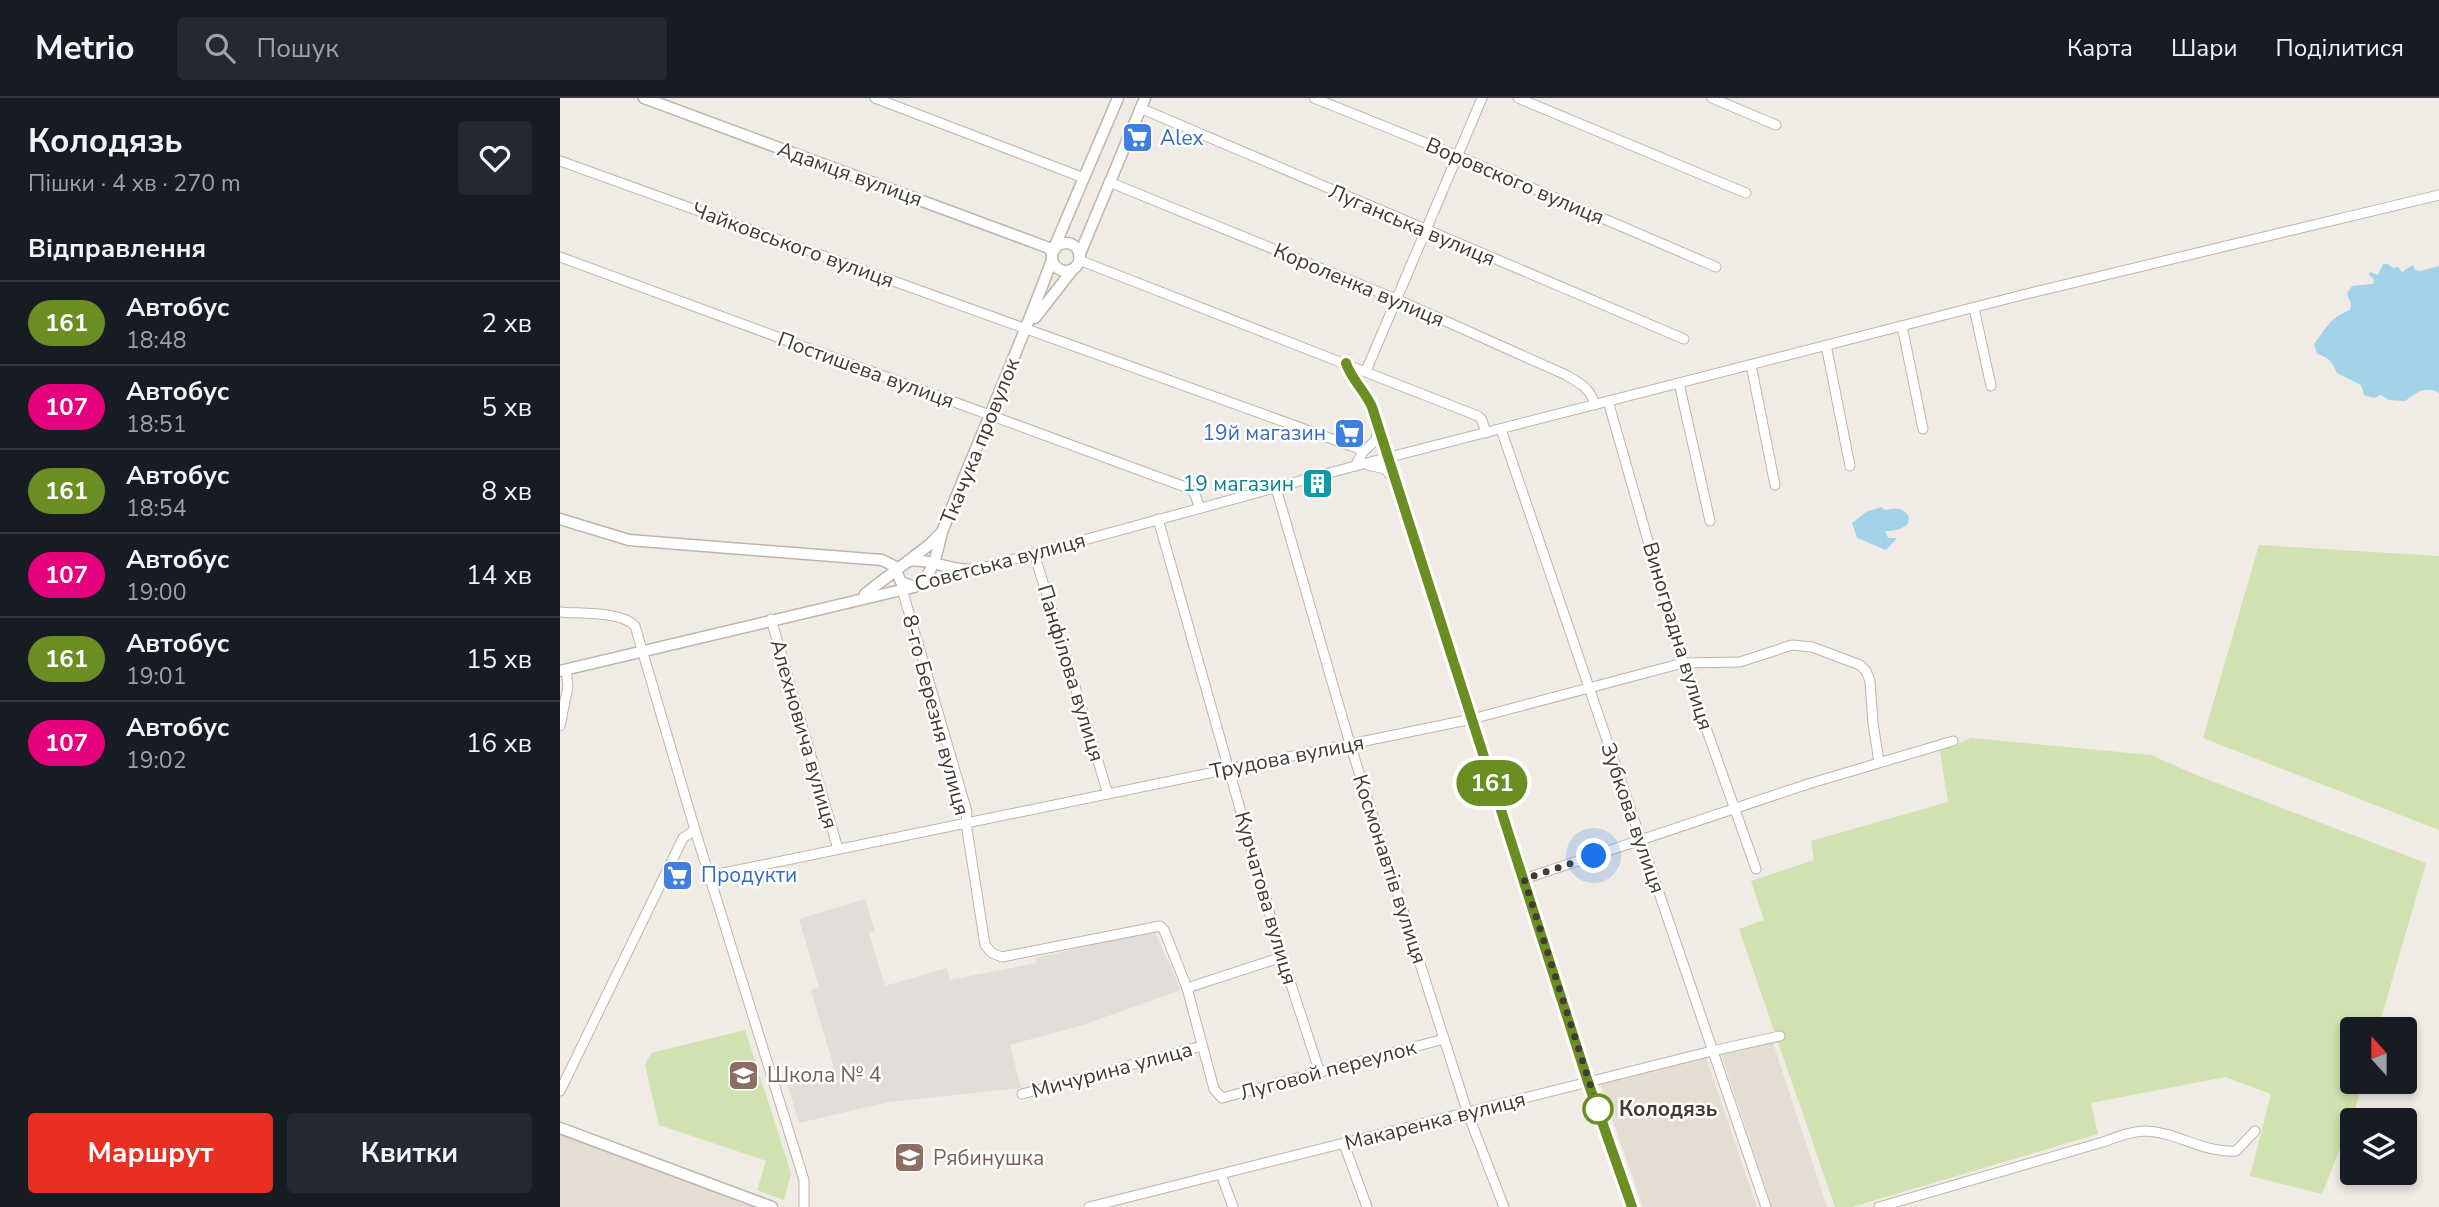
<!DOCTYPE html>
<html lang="uk">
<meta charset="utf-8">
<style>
:root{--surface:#171b24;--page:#242831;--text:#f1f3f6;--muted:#9ea1a6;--line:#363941;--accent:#e92e22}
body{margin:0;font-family:"Nunito Sans",sans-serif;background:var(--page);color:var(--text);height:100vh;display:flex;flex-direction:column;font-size:26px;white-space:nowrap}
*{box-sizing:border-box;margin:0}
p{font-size:23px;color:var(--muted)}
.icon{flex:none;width:38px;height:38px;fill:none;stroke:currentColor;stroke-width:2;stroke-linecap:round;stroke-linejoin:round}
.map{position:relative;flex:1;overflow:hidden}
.drawer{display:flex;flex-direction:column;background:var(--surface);width:560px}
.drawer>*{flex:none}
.badge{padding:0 14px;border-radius:23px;font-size:24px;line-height:46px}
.needle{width:46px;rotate:339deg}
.controls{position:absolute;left:1780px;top:919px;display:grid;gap:14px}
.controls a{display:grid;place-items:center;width:77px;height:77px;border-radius:7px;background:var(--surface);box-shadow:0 4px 10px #0003;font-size:35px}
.you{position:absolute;width:35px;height:35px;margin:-18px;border:5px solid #fff;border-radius:50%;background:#1a73e8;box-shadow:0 0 0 10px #1a73e833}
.map>.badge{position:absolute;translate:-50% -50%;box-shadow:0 0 0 4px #fff}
h2{padding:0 28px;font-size:26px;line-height:63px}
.round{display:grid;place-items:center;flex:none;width:74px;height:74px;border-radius:7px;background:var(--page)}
.overview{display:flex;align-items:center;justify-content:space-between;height:119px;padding:0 28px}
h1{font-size:33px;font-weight:700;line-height:52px}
.cta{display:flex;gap:14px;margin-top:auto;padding:14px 28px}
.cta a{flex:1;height:80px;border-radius:7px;background:var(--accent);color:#fff;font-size:28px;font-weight:700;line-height:80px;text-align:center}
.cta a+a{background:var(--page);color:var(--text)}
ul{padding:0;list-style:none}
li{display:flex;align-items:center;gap:21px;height:84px;padding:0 28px;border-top:2px solid var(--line)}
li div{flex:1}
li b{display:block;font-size:26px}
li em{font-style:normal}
li .badge{min-width:77px;font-weight:700;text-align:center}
header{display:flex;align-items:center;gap:42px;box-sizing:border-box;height:98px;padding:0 35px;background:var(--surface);border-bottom:2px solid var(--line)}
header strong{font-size:33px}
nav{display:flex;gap:38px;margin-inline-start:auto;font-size:24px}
.search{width:490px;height:63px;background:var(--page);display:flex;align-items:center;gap:18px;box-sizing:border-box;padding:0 24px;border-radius:7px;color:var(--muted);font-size:26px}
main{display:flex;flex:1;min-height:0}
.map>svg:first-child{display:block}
.residential{fill:#e4ddd2}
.industrial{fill:#e2ddd9}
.green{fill:#cfe2af}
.water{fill:#a3d3e9}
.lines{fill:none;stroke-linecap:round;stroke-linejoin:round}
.minor-casing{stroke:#beb5aa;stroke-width:11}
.tertiary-casing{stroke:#beb5aa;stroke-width:13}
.minor{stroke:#fff;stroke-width:9}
.tertiary{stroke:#fff;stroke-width:10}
.line-casing{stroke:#fff;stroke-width:16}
.line{stroke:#6b8e23;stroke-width:10}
.walk{stroke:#423b34;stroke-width:7;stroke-dasharray:0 12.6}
.stop-dot{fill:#fff;stroke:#6b8e23;stroke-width:3.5}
.labels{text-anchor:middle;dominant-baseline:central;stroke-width:5;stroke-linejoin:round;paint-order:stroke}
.shop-label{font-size:21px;fill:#366cbe;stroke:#fff;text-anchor:start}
.street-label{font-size:21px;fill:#423b34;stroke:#fff}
.culture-label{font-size:21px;fill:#0d838f;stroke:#fff;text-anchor:end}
.education-label{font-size:21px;fill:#785e54;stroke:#fff;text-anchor:start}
.stop-label{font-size:21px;font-weight:bold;fill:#423b34;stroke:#fff;text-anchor:start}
</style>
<header>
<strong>Metrio</strong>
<div class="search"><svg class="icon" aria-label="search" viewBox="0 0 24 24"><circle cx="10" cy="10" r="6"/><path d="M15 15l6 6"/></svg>Пошук</div>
<nav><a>Карта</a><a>Шари</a><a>Поділитися</a></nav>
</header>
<main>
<section class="drawer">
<div class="overview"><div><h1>Колодязь</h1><p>Пішки · 4 хв · 270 m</p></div><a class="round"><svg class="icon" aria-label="heart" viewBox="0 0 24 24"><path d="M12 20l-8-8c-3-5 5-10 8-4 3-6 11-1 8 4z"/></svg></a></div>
<h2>Відправлення</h2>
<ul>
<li><span class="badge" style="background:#6b8e23;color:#fff">161</span><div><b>Автобус</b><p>18:48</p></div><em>2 хв</em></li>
<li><span class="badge" style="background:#e6007e;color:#fff">107</span><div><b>Автобус</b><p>18:51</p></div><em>5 хв</em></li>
<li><span class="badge" style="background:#6b8e23;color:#fff">161</span><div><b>Автобус</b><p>18:54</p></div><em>8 хв</em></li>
<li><span class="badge" style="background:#e6007e;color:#fff">107</span><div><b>Автобус</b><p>19:00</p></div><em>14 хв</em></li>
<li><span class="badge" style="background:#6b8e23;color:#fff">161</span><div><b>Автобус</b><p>19:01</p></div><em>15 хв</em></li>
<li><span class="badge" style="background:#e6007e;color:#fff">107</span><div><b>Автобус</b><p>19:02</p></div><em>16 хв</em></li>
</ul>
<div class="cta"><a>Маршрут</a><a>Квитки</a></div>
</section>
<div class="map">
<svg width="1879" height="1109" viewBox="0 0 1879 1109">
<rect width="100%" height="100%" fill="#f0ebe4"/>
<!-- residential -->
<g class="residential">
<path d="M 1212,942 L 1267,1109 L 1212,1109 L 1161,956 Z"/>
<path d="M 1146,960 L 1197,1109 L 1083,1109 L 1040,985 Z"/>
<path d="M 0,1029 L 202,1109 L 0,1109 Z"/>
</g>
<!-- industrial -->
<path class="industrial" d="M 305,801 L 315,833 L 309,835 L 325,888 L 387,870 L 390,882 L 476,865 L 476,860 L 594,832 L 621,892 L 523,927 L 450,947 L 461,990 L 329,1004 L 239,1025 L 227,984 L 274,970 L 251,892 L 259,889 L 239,821 Z"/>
<!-- green -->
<g class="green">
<path d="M 1699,447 L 1879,458 L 1879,732 L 1643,640 Z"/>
<path d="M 1411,640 L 1591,657 L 1636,677 L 1866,765 L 1818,931 L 1792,931 L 1792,984 L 1803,984 L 1791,1023 L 1762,1096 L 1690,1078 L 1711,996 L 1665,979 L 1531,1005 L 1538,1036 L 1292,1109 L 1275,1109 L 1179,831 L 1204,822 L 1191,783 L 1254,762 L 1251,743 L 1388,704 L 1380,653 Z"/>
<path d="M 185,932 L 231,1075 L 224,1102 L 197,1092 L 206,1063 L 99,1027 L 85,967 L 91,955 Z"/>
</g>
<!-- water -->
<g class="water">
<path d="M 1823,166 L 1828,166 L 1833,170 L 1838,169 L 1842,174 L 1853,167 L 1855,172 L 1860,173 L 1879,168 L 1879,295 C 1865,287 1856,295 1845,303 L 1829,302 L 1821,297 L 1814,300 L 1804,297 L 1801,287 L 1777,275 C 1772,264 1769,259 1757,256 L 1754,246 C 1767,230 1768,221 1790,212 L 1791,206 L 1787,195 L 1792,188 L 1813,186 L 1814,182 L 1809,177 L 1810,174 L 1818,177 Z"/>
<path d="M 1321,409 L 1325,412 C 1335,411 1342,408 1349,419 L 1348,426 C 1340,432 1335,433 1325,433 L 1328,440 L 1337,440 L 1326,452 L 1297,440 L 1292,425 L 1306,414 Z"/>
</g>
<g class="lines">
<defs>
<g id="minor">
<path d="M 315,0 L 524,80"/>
<path d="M 754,0 L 898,58 L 1156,169"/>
<path d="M 958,0 L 1186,95"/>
<path d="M 1152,0 L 1216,27"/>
<path d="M 580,10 L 1124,241"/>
<path d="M 0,63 L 797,350 L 803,354 L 795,368"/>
<path d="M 549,84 L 836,201 L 1006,277 C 1020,285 1031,291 1035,307"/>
<path d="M 0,159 L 628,390 L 634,394 L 640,410"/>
<path d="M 519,162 L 918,318 L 922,322 L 926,335"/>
<path d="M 1414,210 L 1431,288"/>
<path d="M 1342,228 L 1363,331"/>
<path d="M 1266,247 L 1290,368"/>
<path d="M 786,265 C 792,281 805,293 812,309 L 1028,984 L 1072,1109"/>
<path d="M 1191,267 L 1215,387"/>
<path d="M 806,273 L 922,0"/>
<path d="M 1119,285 L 1150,423"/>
<path d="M 1048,303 L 1123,565 L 1196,771"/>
<path d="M 941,331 L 1206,1109"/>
<path d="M 803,354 L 816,342 L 818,330"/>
<path d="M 808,367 L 825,371 L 834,382"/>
<path d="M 716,390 L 790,646 L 908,1016 L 944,1109"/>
<path d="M 598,421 L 722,859 L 760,975"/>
<path d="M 474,455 L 548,696"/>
<path d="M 359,487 L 795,368 L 1466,196 L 1879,97"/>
<path d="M 342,491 L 407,714 L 406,725 L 425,847 L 432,855 L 442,859 L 600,828 L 604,832 L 627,890 L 654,991 L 662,1000 L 884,941"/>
<path d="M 0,514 C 20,516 61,513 75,528 L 135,732 L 244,1082 L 244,1109"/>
<path d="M 211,521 L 278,751"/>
<path d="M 0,628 L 8,588 L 6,572"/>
<path d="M 149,778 L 912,621 L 1123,565 L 1180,564 L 1232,547 L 1252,549 L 1300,567 L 1306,573 L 1310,583 L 1313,625 L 1319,664"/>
<path d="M 964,781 L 1248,686 L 1393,643"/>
<path d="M 627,890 L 722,859"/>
<path d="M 0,993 L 123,740 L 135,732"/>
<path d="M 462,996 L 642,948"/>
<path d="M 784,1046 L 807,1109"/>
<path d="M 661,1076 L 673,1109"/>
<path d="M 529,1109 L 1152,953 L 1220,938"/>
<path d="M 1319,1109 L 1543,1044 C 1557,1039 1571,1033 1586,1033 C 1617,1034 1642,1055 1676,1053 L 1695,1033"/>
</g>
<g id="tertiary">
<path d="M 84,0 L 489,150 L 492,156"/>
<circle cx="506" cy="159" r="14"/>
<path d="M 494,150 L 558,0"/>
<path d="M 519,158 L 585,0"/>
<path d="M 475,220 L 514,170"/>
<path d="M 0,421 L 69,442 L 322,462 L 334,468 L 341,484 L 354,489"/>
<path d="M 348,463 C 368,460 389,472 410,472"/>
<path d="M 305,496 L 369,447 L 382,434 C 418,343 458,254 492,162"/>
<path d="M 0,573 L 354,489 C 374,478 377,454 382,434"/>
<path d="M 0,1030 L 212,1109"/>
</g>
</defs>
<!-- minor casing -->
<use href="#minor" class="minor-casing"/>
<!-- tertiary casing -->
<use href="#tertiary" class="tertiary-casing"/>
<!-- minor -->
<use href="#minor" class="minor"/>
<!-- tertiary -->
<use href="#tertiary" class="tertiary"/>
</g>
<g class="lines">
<defs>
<path id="line" d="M 786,265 C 791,281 805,293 812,309 L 1028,984 L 1072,1109"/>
</defs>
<!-- line casing -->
<use href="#line" class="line-casing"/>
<!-- line -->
<use href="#line" class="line"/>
<!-- walk -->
<path class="walk" d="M 1034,758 L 964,781 L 1038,1011"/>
</g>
<!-- icons -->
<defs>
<symbol id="supermarket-square" viewBox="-11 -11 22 22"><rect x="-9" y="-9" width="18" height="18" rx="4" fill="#3f7fe0" stroke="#fff"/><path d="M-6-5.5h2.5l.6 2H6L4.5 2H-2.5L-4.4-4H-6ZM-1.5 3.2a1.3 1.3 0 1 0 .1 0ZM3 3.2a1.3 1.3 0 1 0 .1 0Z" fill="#fff"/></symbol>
<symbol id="building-square" viewBox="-11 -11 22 22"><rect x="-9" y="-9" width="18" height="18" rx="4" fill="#0f9aa8" stroke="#fff"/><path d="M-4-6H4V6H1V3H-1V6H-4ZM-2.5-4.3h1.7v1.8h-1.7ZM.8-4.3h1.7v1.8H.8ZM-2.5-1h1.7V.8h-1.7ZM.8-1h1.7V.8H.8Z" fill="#fff"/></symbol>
<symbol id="school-square" viewBox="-11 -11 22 22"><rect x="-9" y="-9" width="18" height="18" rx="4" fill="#8d6e63" stroke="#fff"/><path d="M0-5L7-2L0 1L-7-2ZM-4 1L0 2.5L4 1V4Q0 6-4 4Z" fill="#fff"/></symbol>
</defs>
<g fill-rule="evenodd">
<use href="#supermarket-square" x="560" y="22" width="35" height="35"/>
<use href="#supermarket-square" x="772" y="318" width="35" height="35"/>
<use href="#building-square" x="740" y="368" width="35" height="35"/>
<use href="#supermarket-square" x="100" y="760" width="35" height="35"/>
<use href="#school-square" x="166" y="960" width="35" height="35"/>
<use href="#school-square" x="332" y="1042" width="35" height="35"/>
</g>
<!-- markers -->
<circle class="stop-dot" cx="1038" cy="1011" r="14"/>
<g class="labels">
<!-- shop labels -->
<g class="shop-label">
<text x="600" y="40">Alex</text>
<text x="766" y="335" text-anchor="end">19й магазин</text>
<text x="141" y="777">Продукти</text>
</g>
<!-- street labels -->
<g class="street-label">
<text transform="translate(290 76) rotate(20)">Адамця вулиця</text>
<text transform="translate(955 83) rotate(23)">Воровского вулиця</text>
<text transform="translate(852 127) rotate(23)">Луганська вулиця</text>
<text transform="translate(233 147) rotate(20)">Чайковського вулиця</text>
<text transform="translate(799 187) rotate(23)">Короленка вулиця</text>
<text transform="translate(306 272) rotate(20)">Постишева вулиця</text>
<text transform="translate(420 343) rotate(-68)">Ткачука провулок</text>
<text transform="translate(440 464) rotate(-15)">Совєтська вулиця</text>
<text transform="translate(1118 538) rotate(73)">Виноградна вулиця</text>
<text transform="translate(511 575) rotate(73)">Панфілова вулиця</text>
<text transform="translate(376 617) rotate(75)">8-го Березня вулиця</text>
<text transform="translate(244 636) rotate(74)">Алехновича вулиця</text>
<text transform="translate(727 659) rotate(-11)">Трудова вулиця</text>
<text transform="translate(1073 720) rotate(71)">Зубкова вулиця</text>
<text transform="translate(830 771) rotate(72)">Космонавтів вулиця</text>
<text transform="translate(706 800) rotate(74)">Курчатова вулиця</text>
<text transform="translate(552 972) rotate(-15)">Мичурина улица</text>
<text transform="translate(768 972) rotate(-15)">Луговой переулок</text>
<text transform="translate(875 1023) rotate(-14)">Макаренка вулиця</text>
</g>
<!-- culture labels -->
<g class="culture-label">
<text x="734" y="386">19 магазин</text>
</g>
<!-- education labels -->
<g class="education-label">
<text x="207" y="977">Школа № 4</text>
<text x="373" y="1060">Рябинушка</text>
</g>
<!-- stop labels -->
<g class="stop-label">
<text x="1059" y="1011">Колодязь</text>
</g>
</g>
</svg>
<div class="controls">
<a><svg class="needle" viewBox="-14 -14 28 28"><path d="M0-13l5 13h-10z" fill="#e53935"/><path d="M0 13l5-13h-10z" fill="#9ea1a6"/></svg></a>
<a><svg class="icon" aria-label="layers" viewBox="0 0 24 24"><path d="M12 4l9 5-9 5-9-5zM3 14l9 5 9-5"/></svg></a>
</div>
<div class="you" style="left:1034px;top:758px"></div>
<b class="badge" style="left:932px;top:685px;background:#6b8e23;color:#fff">161</b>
</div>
</main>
